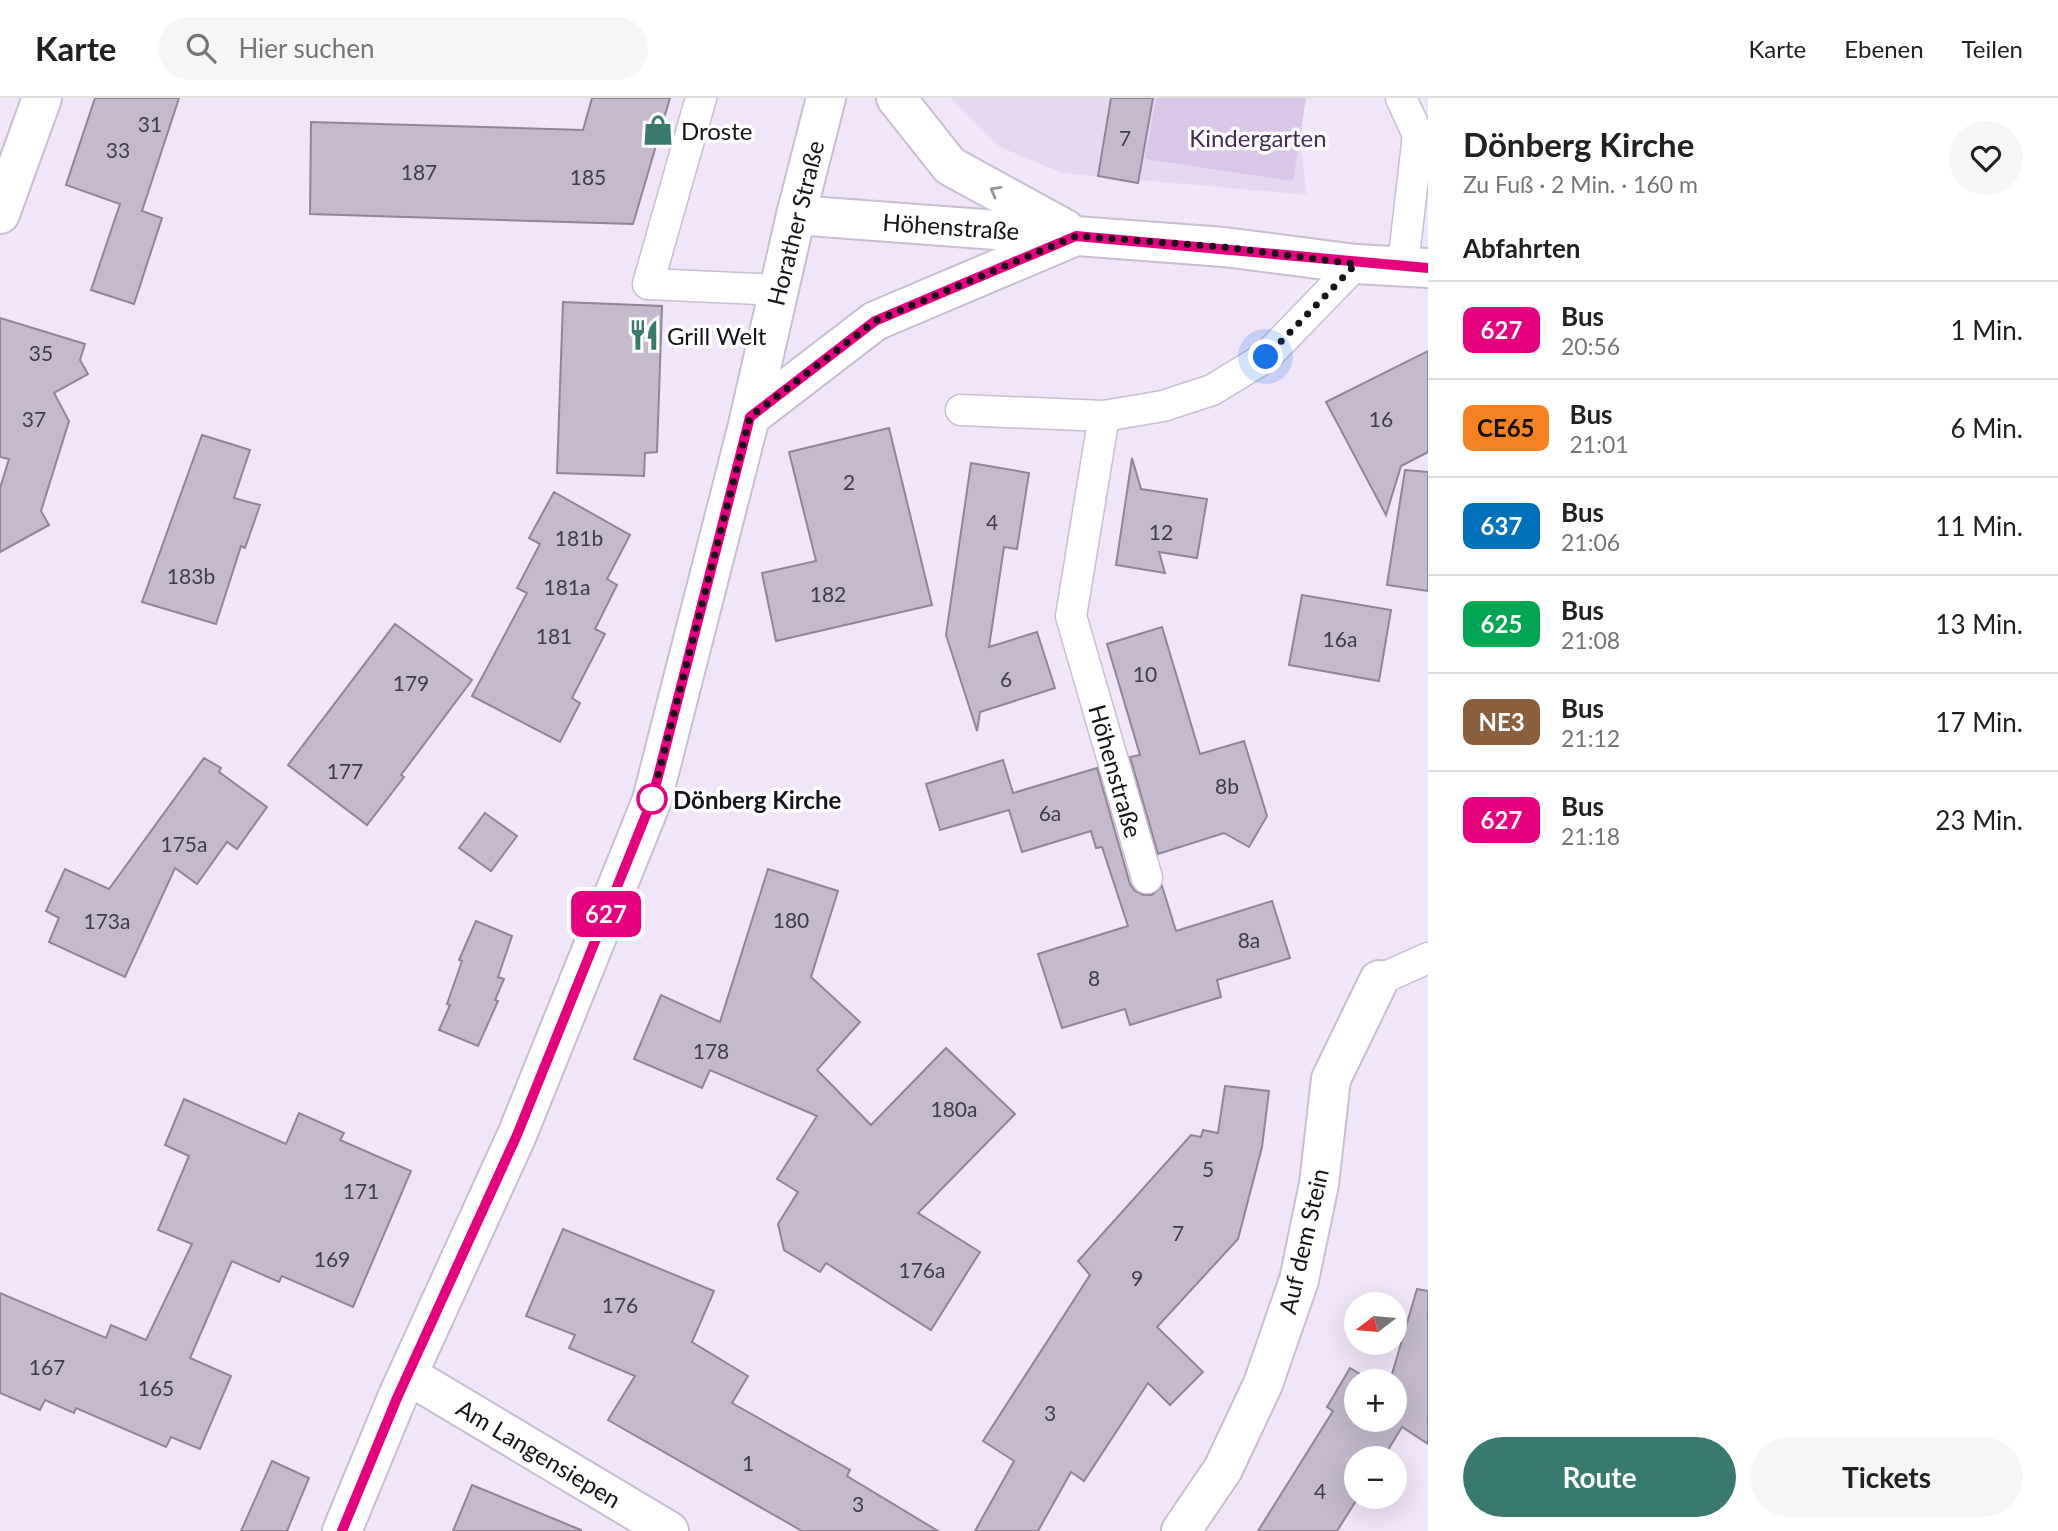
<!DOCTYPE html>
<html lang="de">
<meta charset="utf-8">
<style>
:root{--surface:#fff;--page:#f6f6f6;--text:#202124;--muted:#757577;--line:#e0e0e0;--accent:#387b6e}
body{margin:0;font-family:Lato,sans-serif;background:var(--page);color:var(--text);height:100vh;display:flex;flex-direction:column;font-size:26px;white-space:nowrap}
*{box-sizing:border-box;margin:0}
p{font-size:23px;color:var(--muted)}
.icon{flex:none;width:38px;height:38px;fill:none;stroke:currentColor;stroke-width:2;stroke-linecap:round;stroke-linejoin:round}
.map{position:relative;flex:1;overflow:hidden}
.side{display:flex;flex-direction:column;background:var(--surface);width:630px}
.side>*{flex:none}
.badge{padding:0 14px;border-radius:10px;font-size:24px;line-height:46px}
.needle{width:46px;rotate:254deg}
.controls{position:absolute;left:1344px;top:1194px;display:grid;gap:14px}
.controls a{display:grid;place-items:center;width:63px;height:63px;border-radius:50%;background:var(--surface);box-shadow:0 7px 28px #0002;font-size:35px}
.you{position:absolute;width:35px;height:35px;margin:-18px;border:5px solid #fff;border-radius:50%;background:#1a73e8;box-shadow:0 0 0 10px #1a73e833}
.map>.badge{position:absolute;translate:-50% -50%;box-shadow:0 0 0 4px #fff}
h2{padding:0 35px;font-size:26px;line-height:63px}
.round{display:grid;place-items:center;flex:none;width:74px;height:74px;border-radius:37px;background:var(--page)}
.head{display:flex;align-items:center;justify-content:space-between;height:119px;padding:0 35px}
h1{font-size:33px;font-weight:700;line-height:52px}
.cta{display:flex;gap:14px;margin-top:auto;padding:14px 35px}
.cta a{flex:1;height:80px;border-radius:42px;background:var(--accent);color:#fff;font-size:28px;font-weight:700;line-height:80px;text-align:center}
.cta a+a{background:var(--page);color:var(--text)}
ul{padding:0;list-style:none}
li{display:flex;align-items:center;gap:21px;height:98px;padding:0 35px;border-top:2px solid var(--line)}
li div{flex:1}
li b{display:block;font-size:26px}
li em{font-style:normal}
li .badge{min-width:77px;font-weight:700;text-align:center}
header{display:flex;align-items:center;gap:42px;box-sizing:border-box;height:98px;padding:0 35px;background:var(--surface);border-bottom:2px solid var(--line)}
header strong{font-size:33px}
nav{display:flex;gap:38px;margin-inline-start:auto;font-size:24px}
.search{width:490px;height:63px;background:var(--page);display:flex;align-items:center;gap:18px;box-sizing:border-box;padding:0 24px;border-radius:38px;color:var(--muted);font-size:26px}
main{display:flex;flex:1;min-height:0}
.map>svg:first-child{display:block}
.built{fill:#e7d8f2}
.green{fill:#dac6e9}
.building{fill:#c4b9cd;stroke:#908698;stroke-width:2}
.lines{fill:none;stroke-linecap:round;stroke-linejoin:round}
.lane-casing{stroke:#c9bed2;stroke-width:33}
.street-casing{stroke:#c9bed2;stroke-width:42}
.secondary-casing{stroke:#c9bed2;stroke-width:42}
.lane{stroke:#fff;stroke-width:30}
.street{stroke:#fff;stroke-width:38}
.secondary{stroke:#fff;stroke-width:38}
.oneway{stroke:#979598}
.line-casing{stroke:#fff;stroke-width:16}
.line{stroke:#e6007e;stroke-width:10}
.walk{stroke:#17131a;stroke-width:7;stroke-dasharray:0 12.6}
.stop-dot{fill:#fff;stroke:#e6007e;stroke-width:3.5}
.labels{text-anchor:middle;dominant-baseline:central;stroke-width:7;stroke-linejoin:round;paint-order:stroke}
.number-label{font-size:21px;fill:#423c47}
.poi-label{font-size:24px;fill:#17131a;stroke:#fff;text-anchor:start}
.park-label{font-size:24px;fill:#462a59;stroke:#fff}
.street-label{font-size:24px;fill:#17131a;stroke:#fff}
.stop-label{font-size:24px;font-weight:bold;fill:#17131a;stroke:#fff;text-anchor:start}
</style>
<header>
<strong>Karte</strong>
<div class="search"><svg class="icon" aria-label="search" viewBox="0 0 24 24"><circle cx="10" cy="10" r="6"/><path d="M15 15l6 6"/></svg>Hier suchen</div>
<nav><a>Karte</a><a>Ebenen</a><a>Teilen</a></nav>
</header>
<main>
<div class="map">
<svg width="1428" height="1433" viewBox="0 0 1428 1433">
<rect width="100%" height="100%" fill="#f1e5f9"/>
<!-- built -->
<path class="built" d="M 951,0 L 1294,0 L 1307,97 L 1062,75 L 1000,49 Z"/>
<!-- green -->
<path class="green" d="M 1156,0 L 1306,0 L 1293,83 L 1145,61 Z"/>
<!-- building -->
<g class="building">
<path d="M 95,0 L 179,0 L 142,113 L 162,120 L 134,206 L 91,192 L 120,106 L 66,87 Z"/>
<path d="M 592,0 L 670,0 L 633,126 L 310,116 L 311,24 L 583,32 Z"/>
<path d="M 1111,0 L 1153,0 L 1138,85 L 1098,78 Z"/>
<path d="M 563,204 L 662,208 L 657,354 L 645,355 L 644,378 L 557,375 Z"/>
<path d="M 0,220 L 85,246 L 80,262 L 88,276 L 54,295 L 69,323 L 41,413 L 49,427 L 0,454 L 0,390 L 9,361 L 0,359 Z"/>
<path d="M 1428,253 L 1428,354 L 1401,368 L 1386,417 L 1326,304 Z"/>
<path d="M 889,330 L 932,507 L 776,543 L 762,475 L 816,463 L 789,354 Z"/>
<path d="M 202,337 L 250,352 L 234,400 L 260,407 L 245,450 L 241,448 L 216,526 L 142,504 Z"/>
<path d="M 1132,360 L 1141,391 L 1207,401 L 1197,460 L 1159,454 L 1165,475 L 1116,467 Z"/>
<path d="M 971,365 L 1029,375 L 1017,451 L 1004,449 L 989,549 L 1037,534 L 1055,590 L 980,614 L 977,633 L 946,537 Z"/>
<path d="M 1405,372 L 1428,374 L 1428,493 L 1387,487 Z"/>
<path d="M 554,394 L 630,437 L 607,481 L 617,487 L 595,531 L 605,536 L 572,600 L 580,605 L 560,644 L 472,598 L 527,495 L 517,490 L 540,446 L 529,440 Z"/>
<path d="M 1302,497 L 1391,512 L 1379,583 L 1289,567 Z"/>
<path d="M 395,526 L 472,582 L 401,677 L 404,679 L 367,727 L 288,667 Z"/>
<path d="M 1162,529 L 1200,656 L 1244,643 L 1267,718 L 1249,749 L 1224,735 L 1158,756 L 1130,659 L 1140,657 L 1107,546 Z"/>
<path d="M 204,660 L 221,670 L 219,674 L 267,709 L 237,751 L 227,744 L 197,786 L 175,770 L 125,879 L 49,844 L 59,820 L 46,813 L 65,771 L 109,791 Z"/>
<path d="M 1003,662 L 1013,695 L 1097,670 L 1130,786 L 1135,793 L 1144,797 L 1152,797 L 1162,788 L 1176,833 L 1272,803 L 1290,860 L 1217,882 L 1221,899 L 1130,927 L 1125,911 L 1062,930 L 1038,856 L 1128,828 L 1102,749 L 1096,750 L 1091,733 L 1022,754 L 1009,712 L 940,732 L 926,686 Z"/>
<path d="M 485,715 L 517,738 L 491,773 L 459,750 Z"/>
<path d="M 768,771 L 838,793 L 811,879 L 860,924 L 817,972 L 871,1027 L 946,950 L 1015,1016 L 918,1115 L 980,1154 L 931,1232 L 826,1165 L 820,1174 L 784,1152 L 778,1126 L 798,1094 L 777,1081 L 817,1018 L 710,972 L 702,990 L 634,961 L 661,897 L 720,924 Z"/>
<path d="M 476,823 L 512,838 L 498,879 L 504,881 L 495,902 L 498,903 L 478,948 L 439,932 L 450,907 L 447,906 L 462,863 L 459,862 Z"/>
<path d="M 1225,988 L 1269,993 L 1262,1049 L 1238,1141 L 1157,1229 L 1203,1274 L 1170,1307 L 1148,1285 L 1084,1383 L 1071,1374 L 1038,1433 L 975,1433 L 1014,1363 L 983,1343 L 1090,1177 L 1078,1163 L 1191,1037 L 1201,1039 L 1203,1032 L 1218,1035 Z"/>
<path d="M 184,1001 L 286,1046 L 299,1015 L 344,1035 L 340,1042 L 411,1073 L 353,1209 L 282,1178 L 279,1184 L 232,1163 L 190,1260 L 231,1278 L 200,1351 L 171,1339 L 166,1349 L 76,1310 L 74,1315 L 45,1302 L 40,1312 L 0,1295 L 0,1195 L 106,1240 L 111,1227 L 146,1242 L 192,1146 L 158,1132 L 189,1058 L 165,1047 Z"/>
<path d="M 563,1131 L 714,1193 L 692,1244 L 748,1278 L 732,1305 L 850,1372 L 847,1378 L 938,1433 L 802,1433 L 608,1322 L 635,1278 L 569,1250 L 575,1237 L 526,1218 Z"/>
<path d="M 1417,1191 L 1428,1193 L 1428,1346 L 1402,1329 L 1383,1360 L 1356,1360 L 1356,1398 L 1359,1398 L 1337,1433 L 1258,1433 L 1333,1313 L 1327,1309 L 1350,1270 L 1372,1283 L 1356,1283 L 1356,1321 L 1395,1321 L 1395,1283 L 1390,1283 Z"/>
<path d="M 272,1363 L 309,1380 L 287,1433 L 241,1433 Z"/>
<path d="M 472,1387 L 581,1432 L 581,1433 L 453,1433 Z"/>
</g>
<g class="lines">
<defs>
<g id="lane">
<path d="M 701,0 L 648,186 L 778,192"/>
<path d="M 1401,0 L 1418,37 L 1403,167"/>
<path d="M 961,312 L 1104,318 L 1163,308 L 1212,292 L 1266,259 L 1356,166"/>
<path d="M 1104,318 L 1071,518 L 1147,780"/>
<path d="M 1379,882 L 1428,860"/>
</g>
<g id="street">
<path d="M 0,116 L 42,0"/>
<path d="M 408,1277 L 669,1433"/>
<path d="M 1181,1433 L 1223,1371 L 1263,1286 L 1299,1182 L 1319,1086 L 1331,981 L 1379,882"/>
</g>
<g id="secondary">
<path d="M 896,0 L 950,68 L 1065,131"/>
<path d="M 796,117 L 1224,149 L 1356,166 L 1428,170"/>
<path d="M 750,319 L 875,223 L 1071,140"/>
<path d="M 342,1433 L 397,1300 L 517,1037 L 652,702 L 747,331 L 796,117 L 826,0"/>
</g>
</defs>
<!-- lane casing -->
<use href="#lane" class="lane-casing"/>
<!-- street casing -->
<use href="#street" class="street-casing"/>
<!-- secondary casing -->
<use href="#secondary" class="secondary-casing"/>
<!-- lane -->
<use href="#lane" class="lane"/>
<!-- street -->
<use href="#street" class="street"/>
<!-- secondary -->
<use href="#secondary" class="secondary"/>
</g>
<!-- one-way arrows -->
<defs><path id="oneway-chevron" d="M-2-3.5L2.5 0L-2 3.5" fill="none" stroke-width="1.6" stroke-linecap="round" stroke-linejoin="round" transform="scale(1.75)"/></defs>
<use class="oneway" href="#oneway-chevron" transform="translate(995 93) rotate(-151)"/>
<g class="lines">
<defs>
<path id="line" d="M 342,1433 L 397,1300 L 517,1037 L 652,702 L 750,319 L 875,223 L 1076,138 L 1428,170"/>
</defs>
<!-- line casing -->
<use href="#line" class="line-casing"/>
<!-- line -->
<use href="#line" class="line"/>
<!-- walk -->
<path class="walk" d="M 652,701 L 750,319 L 875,223 L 1076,138 L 1224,149 L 1356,166 L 1266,259"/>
</g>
<!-- icons -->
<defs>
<symbol id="shop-bare" viewBox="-9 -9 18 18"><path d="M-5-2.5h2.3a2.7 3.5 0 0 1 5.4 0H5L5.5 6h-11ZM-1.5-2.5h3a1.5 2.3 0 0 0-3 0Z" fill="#387b6e" stroke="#fff" stroke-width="2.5" paint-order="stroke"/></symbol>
<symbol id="restaurant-bare" viewBox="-9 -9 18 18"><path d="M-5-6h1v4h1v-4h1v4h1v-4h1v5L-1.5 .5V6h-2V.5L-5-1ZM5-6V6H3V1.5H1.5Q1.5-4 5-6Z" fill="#387b6e" stroke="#fff" stroke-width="2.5" paint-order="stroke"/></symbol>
</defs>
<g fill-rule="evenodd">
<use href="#shop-bare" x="636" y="10" width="44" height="44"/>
<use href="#restaurant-bare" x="622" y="215" width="44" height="44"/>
</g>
<!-- markers -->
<circle class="stop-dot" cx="652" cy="701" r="14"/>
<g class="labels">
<!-- number labels -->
<g class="number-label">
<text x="150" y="25">31</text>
<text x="1125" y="39">7</text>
<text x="118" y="51">33</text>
<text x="419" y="73">187</text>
<text x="588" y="78">185</text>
<text x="41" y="254">35</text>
<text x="34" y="320">37</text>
<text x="1381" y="320">16</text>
<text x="849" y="383">2</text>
<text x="992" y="423">4</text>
<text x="1161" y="433">12</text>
<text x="579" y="439">181b</text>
<text x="191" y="477">183b</text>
<text x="567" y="488">181a</text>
<text x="828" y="495">182</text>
<text x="554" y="537">181</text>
<text x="1340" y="540">16a</text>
<text x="1145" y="575">10</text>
<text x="1006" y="580">6</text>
<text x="411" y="584">179</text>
<text x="345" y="672">177</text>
<text x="1227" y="687">8b</text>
<text x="1050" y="714">6a</text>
<text x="184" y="745">175a</text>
<text x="791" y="821">180</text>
<text x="107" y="822">173a</text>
<text x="1249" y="841">8a</text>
<text x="1094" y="879">8</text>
<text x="711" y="952">178</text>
<text x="954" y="1010">180a</text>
<text x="1208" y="1070">5</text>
<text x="361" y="1092">171</text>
<text x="1178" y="1134">7</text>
<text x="332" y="1160">169</text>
<text x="922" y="1171">176a</text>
<text x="1137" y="1179">9</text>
<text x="620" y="1206">176</text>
<text x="47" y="1268">167</text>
<text x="156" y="1289">165</text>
<text x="1050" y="1314">3</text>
<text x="748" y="1364">1</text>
<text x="1320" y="1392">4</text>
<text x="858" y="1405">3</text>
</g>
<!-- poi labels -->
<g class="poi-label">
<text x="681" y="32">Droste</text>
<text x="667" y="237">Grill Welt</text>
</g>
<!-- park labels -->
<g class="park-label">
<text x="1258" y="39">Kindergarten</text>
</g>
<!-- street labels -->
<g class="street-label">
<text transform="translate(795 125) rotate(-76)">Horather Straße</text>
<text transform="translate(951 128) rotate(4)">Höhenstraße</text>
<text transform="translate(1116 673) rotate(74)">Höhenstraße</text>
<text transform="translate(1303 1143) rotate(-77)">Auf dem Stein</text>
<text transform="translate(539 1355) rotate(31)">Am Langensiepen</text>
</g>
<!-- stop labels -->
<g class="stop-label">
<text x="673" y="701">Dönberg Kirche</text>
</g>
</g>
</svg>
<div class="controls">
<a><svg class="needle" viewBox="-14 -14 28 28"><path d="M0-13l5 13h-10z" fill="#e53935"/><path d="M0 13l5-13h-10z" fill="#757577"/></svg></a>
<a>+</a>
<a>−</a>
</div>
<div class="you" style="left:1266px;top:259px"></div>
<b class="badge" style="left:606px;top:816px;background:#e6007e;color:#fff">627</b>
</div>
<section class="side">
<div class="head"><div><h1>Dönberg Kirche</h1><p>Zu Fuß · 2 Min. · 160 m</p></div><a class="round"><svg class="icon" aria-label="heart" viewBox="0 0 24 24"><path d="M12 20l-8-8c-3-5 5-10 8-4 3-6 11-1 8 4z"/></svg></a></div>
<h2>Abfahrten</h2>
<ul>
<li><span class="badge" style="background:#e6007e;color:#fff">627</span><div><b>Bus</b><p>20:56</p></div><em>1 Min.</em></li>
<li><span class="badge" style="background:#f58220;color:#111">CE65</span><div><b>Bus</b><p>21:01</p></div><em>6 Min.</em></li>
<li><span class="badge" style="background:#0072bc;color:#fff">637</span><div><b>Bus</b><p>21:06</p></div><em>11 Min.</em></li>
<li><span class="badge" style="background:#00a651;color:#fff">625</span><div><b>Bus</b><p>21:08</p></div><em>13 Min.</em></li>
<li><span class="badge" style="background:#8b5e3c;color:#fff">NE3</span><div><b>Bus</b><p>21:12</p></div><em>17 Min.</em></li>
<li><span class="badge" style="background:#e6007e;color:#fff">627</span><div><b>Bus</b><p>21:18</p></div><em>23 Min.</em></li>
</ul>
<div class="cta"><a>Route</a><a>Tickets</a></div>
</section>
</main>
